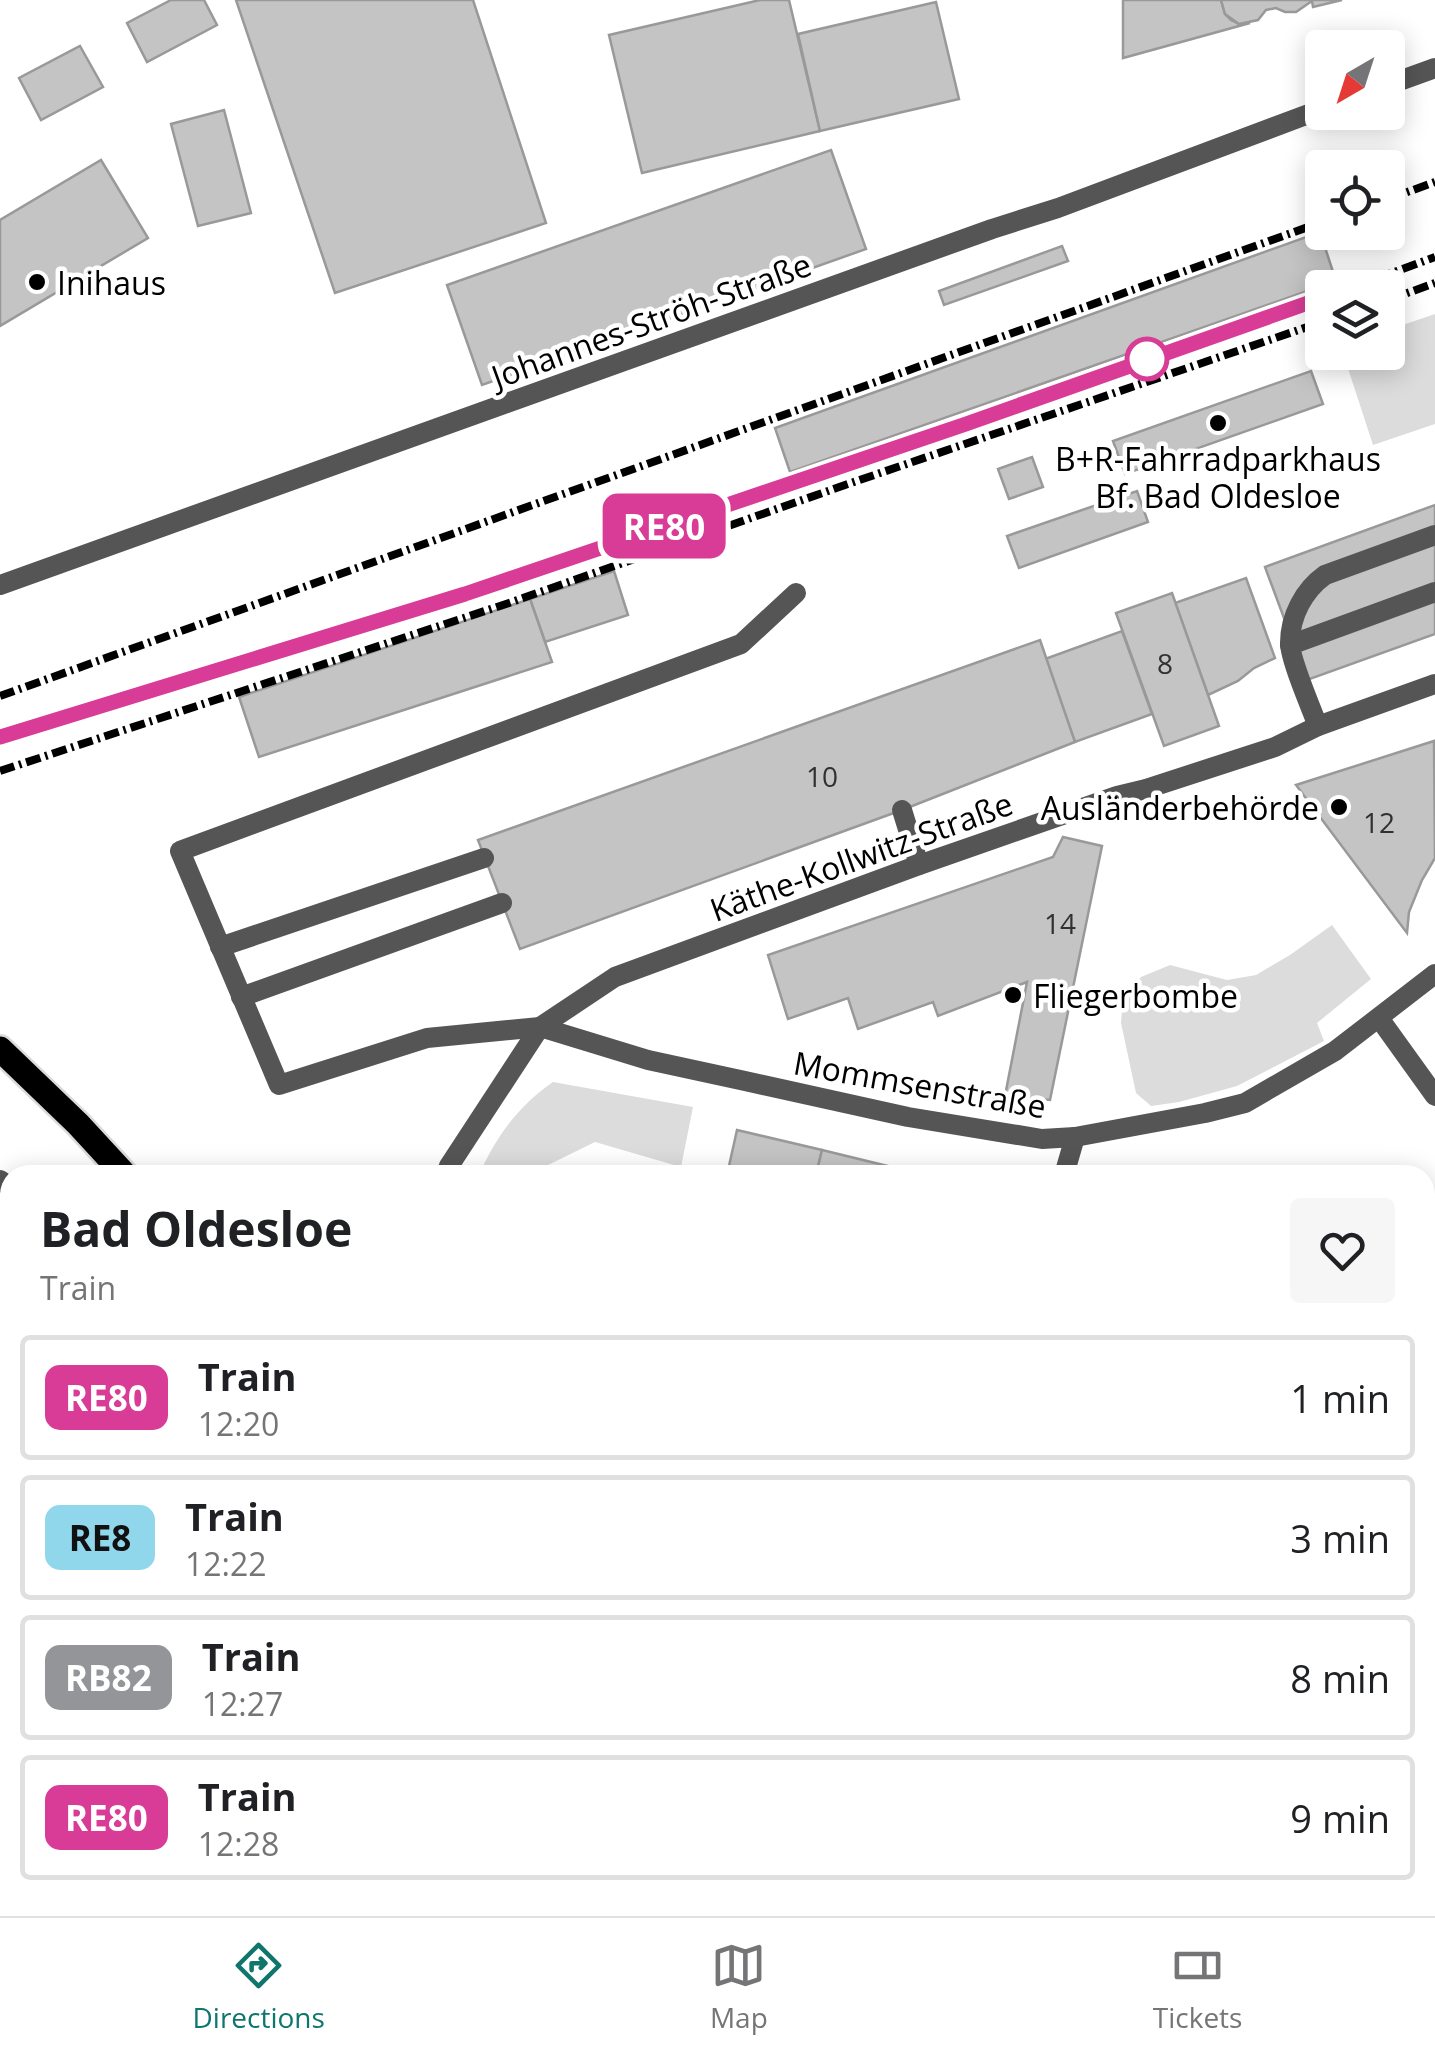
<!DOCTYPE html>
<meta charset="utf-8">
<style>
:root{--surface:#fff;--page:#f6f6f6;--text:#202124;--muted:#757577;--line:#e0e0e0;--accent:#0f766e}
body{margin:0;font-family:"Open Sans",sans-serif;background:var(--page);color:var(--text);height:100vh;display:flex;flex-direction:column;font-size:38px;white-space:nowrap}
*{box-sizing:border-box;margin:0}
p{font-size:32px;color:var(--muted)}
.icon{flex:none;width:55px;height:55px;fill:none;stroke:currentColor;stroke-width:2;stroke-linecap:round;stroke-linejoin:round}
.map{position:relative;flex:1;overflow:hidden}
.drawer{position:absolute;left:0px;top:1165px;width:1435px;height:752px;display:flex;flex-direction:column;background:var(--surface);border-radius:30px 30px 0 0;box-shadow:0 5px 25px #0003}
.drawer>*{flex:none}
.badge{padding:0 20px;border-radius:15px;font-size:35px;line-height:65px}
.needle{width:65px;rotate:219deg}
.tools{position:absolute;left:1305px;top:30px;display:grid;gap:20px}
.tools a{display:grid;place-items:center;width:100px;height:100px;border-radius:10px;background:var(--surface);box-shadow:0 5px 25px #0003;font-size:50px}
.map>.badge{position:absolute;translate:-50% -50%;box-shadow:0 0 0 5px #fff}
.round{display:grid;place-items:center;flex:none;width:105px;height:105px;border-radius:10px;background:var(--page)}
.summary{display:flex;align-items:center;justify-content:space-between;height:170px;padding:0 40px}
h1{font-size:48px;font-weight:700;line-height:75px}
ul{padding:0;list-style:none}
li{display:flex;align-items:center;gap:30px;height:125px;margin:0 20px 15px;padding:0 20px;border:5px solid var(--line);border-radius:10px}
li div{flex:1}
li b{display:block;font-size:38px}
li em{font-style:normal}
li .badge{min-width:110px;font-weight:700;text-align:center}
.dock{display:flex;justify-content:space-around;align-items:center;height:140px;border-top:2px solid var(--line);background:var(--surface);font-size:28px;color:var(--muted)}
.dock a{display:grid;justify-items:center;gap:5px}
.dock .current{color:var(--accent)}
.map>svg:first-child{display:block}
.green{fill:#dcdcdc}
.building{fill:#c4c4c4;stroke:#999;stroke-width:2.5}
.lines{fill:none;stroke-linecap:round;stroke-linejoin:round}
.primary-casing{stroke:#dbdbdb;stroke-width:30}
.lane{stroke:#555;stroke-width:20}
.street{stroke:#555;stroke-width:20}
.secondary{stroke:#222;stroke-width:20}
.primary{stroke:#000;stroke-width:25}
.rail{stroke:#000;stroke-width:8;stroke-dasharray:15 5 2.5 5;stroke-linecap:butt}
.line-casing{stroke:#fff;stroke-width:22}
.line{stroke:#d83c96;stroke-width:15}
.poi-dot{fill:#000;stroke:#fff;stroke-width:4}
.stop-dot{fill:#fff;stroke:#d83c96;stroke-width:5}
.labels{text-anchor:middle;dominant-baseline:central;stroke-width:9;stroke-linejoin:round;paint-order:stroke}
.number-label{font-size:28px;fill:#313131}
.poi-label{font-size:32px;fill:#000;stroke:#fff;text-anchor:start}
.street-label{font-size:32px;fill:#000;stroke:#fff}
</style>
<div class="map">
<svg width="1435" height="1916" viewBox="0 0 1435 1916">
<rect width="100%" height="100%" fill="#fff"/>
<!-- green -->
<g class="green">
<path d="M 1435,314 L 1435,424 L 1373,445 L 1343,353 L 1388,352 L 1388,330 Z"/>
<path d="M 1332,925 L 1371,979 L 1317,1023 L 1324,1041 L 1237,1086 L 1179,1102 L 1151,1106 L 1136,1093 L 1121,1023 L 1123,996 L 1141,977 L 1170,965 L 1227,980 L 1256,975 L 1290,955 Z"/>
<path d="M 553,1082 L 693,1107 L 681,1167 L 595,1142 L 544,1167 L 541,1175 L 479,1175 C 495,1138 519,1105 553,1082 Z"/>
<path d="M 1435,1601 L 1435,1916 L 1421,1916 L 1404,1908 L 1425,1908 L 1425,1608 Z"/>
</g>
<!-- building -->
<g class="building">
<path d="M 171,0 L 204,0 L 217,25 L 147,62 L 127,23 Z"/>
<path d="M 236,0 L 473,0 L 546,223 L 335,293 Z"/>
<path d="M 760,0 L 789,0 L 820,131 L 642,173 L 609,35 Z"/>
<path d="M 1123,0 L 1221,0 L 1225,14 L 1231,20 L 1239,24 L 1250,23 L 1123,58 Z"/>
<path d="M 1221,0 L 1342,0 L 1313,7 L 1312,1 L 1296,12 L 1285,12 L 1276,8 L 1266,10 L 1258,20 L 1239,24 L 1225,14 Z"/>
<path d="M 936,2 L 959,99 L 820,131 L 798,34 Z"/>
<path d="M 80,46 L 103,87 L 41,120 L 19,78 Z"/>
<path d="M 224,110 L 251,213 L 198,226 L 171,124 Z"/>
<path d="M 831,150 L 866,249 L 482,385 L 447,285 Z"/>
<path d="M 101,160 L 148,238 L 0,326 L 0,220 Z"/>
<path d="M 1320,232 L 1336,281 L 790,472 L 775,428 Z"/>
<path d="M 1062,246 L 1068,261 L 944,305 L 939,291 Z"/>
<path d="M 1311,371 L 1323,404 L 1125,474 L 1113,441 Z"/>
<path d="M 1032,457 L 1043,487 L 1009,499 L 998,469 Z"/>
<path d="M 1137,491 L 1148,522 L 1019,568 L 1007,536 Z"/>
<path d="M 1435,505 L 1435,634 L 1307,680 L 1265,567 Z"/>
<path d="M 614,571 L 628,615 L 545,642 L 530,599 Z"/>
<path d="M 1246,578 L 1275,658 L 1254,668 L 1238,681 L 1208,695 L 1175,603 Z"/>
<path d="M 1172,593 L 1219,726 L 1164,746 L 1116,613 Z"/>
<path d="M 530,599 L 552,662 L 259,757 L 239,697 Z"/>
<path d="M 1122,631 L 1152,714 L 1075,742 L 1045,659 Z"/>
<path d="M 1040,640 L 1075,742 L 902,810 L 520,949 L 478,840 Z"/>
<path d="M 1434,741 L 1435,858 L 1422,880 L 1409,912 L 1407,933 L 1296,785 Z"/>
<path d="M 1063,837 L 1102,846 L 1050,1100 L 1005,1096 L 1027,982 L 938,1016 L 933,1002 L 858,1029 L 848,998 L 788,1019 L 768,955 L 1053,857 Z"/>
<path d="M 737,1130 L 822,1150 L 816,1175 L 727,1175 Z"/>
<path d="M 822,1150 L 912,1172 L 911,1175 L 816,1175 Z"/>
<path d="M 1435,1226 L 1435,1323 L 1425,1330 L 1425,1233 Z"/>
<path d="M 3,1249 L 10,1257 L 10,1331 L 0,1323 L 0,1252 Z"/>
<path d="M 1425,1334 L 1435,1348 L 1435,1422 L 1425,1408 Z"/>
<path d="M 1435,1500 L 1435,1595 L 1425,1602 L 1425,1508 Z"/>
<path d="M 162,1908 L 218,1908 L 215,1916 L 160,1916 Z"/>
<path d="M 218,1908 L 306,1908 L 304,1916 L 216,1916 Z"/>
<path d="M 310,1908 L 316,1908 L 336,1916 L 308,1916 Z"/>
<path d="M 442,1908 L 509,1908 L 514,1916 L 446,1916 Z"/>
<path d="M 745,1908 L 796,1908 L 794,1916 L 743,1916 Z"/>
<path d="M 912,1908 L 941,1908 L 957,1915 L 908,1916 Z"/>
<path d="M 1067,1908 L 1085,1908 L 1098,1916 L 1063,1916 Z"/>
<path d="M 1085,1908 L 1120,1908 L 1116,1916 L 1098,1916 Z"/>
</g>
<g class="lines">
<defs>
<g id="primary">
<path d="M 0,1049 L 78,1124 L 125,1175"/>
<path d="M 0,1804 L 10,1778"/>
</g>
</defs>
<!-- primary casing -->
<use href="#primary" class="primary-casing"/>
<!-- lane -->
<g class="lane">
<path d="M 1290,645 L 1435,592"/>
<path d="M 1318,726 C 1311,708 1290,659 1290,643 C 1290,616 1304,590 1325,575 L 1435,535"/>
<path d="M 902,810 L 919,865"/>
<path d="M 220,947 L 484,858"/>
<path d="M 241,997 L 502,903"/>
<path d="M 540,1027 L 427,1038 L 279,1085 L 180,851 L 741,644 L 796,593"/>
</g>
<!-- street -->
<g class="street">
<path d="M 1388,85 L 1435,68"/>
<path d="M 0,585 L 992,229 L 1058,208 L 1322,109"/>
<path d="M 1379,1018 L 1435,1096"/>
<path d="M 540,1027 L 648,1060 L 745,1081 L 908,1117 L 1042,1139 L 1075,1137 L 1205,1113 L 1245,1103 L 1335,1051 L 1435,974"/>
<path d="M 446,1175 L 449,1166 L 540,1027 L 615,977 L 919,865 L 1117,796 L 1146,789 L 1275,747 L 1318,726 L 1435,684"/>
<path d="M 1064,1175 L 1075,1137"/>
<path d="M 0,1180 L 10,1187"/>
<path d="M 410,1908 L 414,1916"/>
</g>
<!-- secondary -->
<path class="secondary" d="M 1302,1908 L 1318,1916"/>
<!-- primary -->
<use href="#primary" class="primary"/>
<!-- rail -->
<g class="rail">
<path d="M 1388,199 L 1435,182"/>
<path d="M 1351,288 L 1435,257"/>
<path d="M 1388,300 L 1435,283"/>
<path d="M 0,696 L 1322,222"/>
<path d="M 0,737 L 465,594 L 966,424 L 1322,298"/>
<path d="M 0,771 L 506,604 L 845,485 L 1322,322"/>
</g>
</g>
<g class="lines">
<defs>
<path id="line" d="M 0,737 L 465,594 L 966,424 L 1322,298"/>
</defs>
<!-- line casing -->
<use href="#line" class="line-casing"/>
<!-- line -->
<use href="#line" class="line"/>
</g>
<!-- markers -->
<g class="poi-dot">
<circle cx="37" cy="282" r="10"/>
<circle cx="1218" cy="423" r="10"/>
<circle cx="1339" cy="807" r="10"/>
<circle cx="1013" cy="995" r="10"/>
</g>
<circle class="stop-dot" cx="1147" cy="359" r="20"/>
<g class="labels">
<!-- number labels -->
<g class="number-label">
<text x="1165" y="663">8</text>
<text x="822" y="776">10</text>
<text x="1379" y="822">12</text>
<text x="1060" y="923">14</text>
</g>
<!-- poi labels -->
<g class="poi-label">
<text x="57" y="282">Inihaus</text>
<text x="1218" y="458" text-anchor="middle">B+R-Fahrradparkhaus<tspan x="1218" dy="37">Bf. Bad Oldesloe</tspan></text>
<text x="1319" y="807" text-anchor="end">Ausländerbehörde</text>
<text x="1033" y="995">Fliegerbombe</text>
</g>
<!-- street labels -->
<g class="street-label">
<text transform="translate(651 320) rotate(-20)">Johannes-Ströh-Straße</text>
<text transform="translate(861 856) rotate(-20)">Käthe-Kollwitz-Straße</text>
<text transform="translate(920 1084) rotate(10)">Mommsenstraße</text>
</g>
</g>
</svg>
<div class="tools">
<a><svg class="needle" viewBox="-14 -14 28 28"><path d="M0-13l5 13h-10z" fill="#e53935"/><path d="M0 13l5-13h-10z" fill="#757577"/></svg></a>
<a><svg class="icon" aria-label="locate" viewBox="0 0 24 24"><circle cx="12" cy="12" r="6"/><path d="M12 2v4M12 18v4M2 12h4M18 12h4"/></svg></a>
<a><svg class="icon" aria-label="layers" viewBox="0 0 24 24"><path d="M12 4l9 5-9 5-9-5zM3 14l9 5 9-5"/></svg></a>
</div>
<b class="badge" style="left:664px;top:526px;background:#d83c96;color:#fff">RE80</b>
<section class="drawer">
<div class="summary"><div><h1>Bad Oldesloe</h1><p>Train</p></div><a class="round"><svg class="icon" aria-label="heart" viewBox="0 0 24 24"><path d="M12 20l-8-8c-3-5 5-10 8-4 3-6 11-1 8 4z"/></svg></a></div>
<ul>
<li><span class="badge" style="background:#d83c96;color:#fff">RE80</span><div><b>Train</b><p>12:20</p></div><em>1 min</em></li>
<li><span class="badge" style="background:#90d7ec;color:#111">RE8</span><div><b>Train</b><p>12:22</p></div><em>3 min</em></li>
<li><span class="badge" style="background:#939598;color:#fff">RB82</span><div><b>Train</b><p>12:27</p></div><em>8 min</em></li>
<li><span class="badge" style="background:#d83c96;color:#fff">RE80</span><div><b>Train</b><p>12:28</p></div><em>9 min</em></li>
</ul>
</section>
</div>
<nav class="dock">
<a class="current"><svg class="icon" aria-label="directions" viewBox="0 0 24 24"><path d="M12 3l9 9-9 9-9-9zM9 14v-3h6M13 9l2 2-2 2"/></svg>Directions</a>
<a><svg class="icon" aria-label="map" viewBox="0 0 24 24"><path d="M3 6l6-2 6 2 6-2v14l-6 2-6-2-6 2zM9 4v14M15 6v14"/></svg>Map</a>
<a><svg class="icon" aria-label="tickets" viewBox="0 0 24 24"><path d="M3 7h18v10H3zM15 7v10"/></svg>Tickets</a>
</nav>
